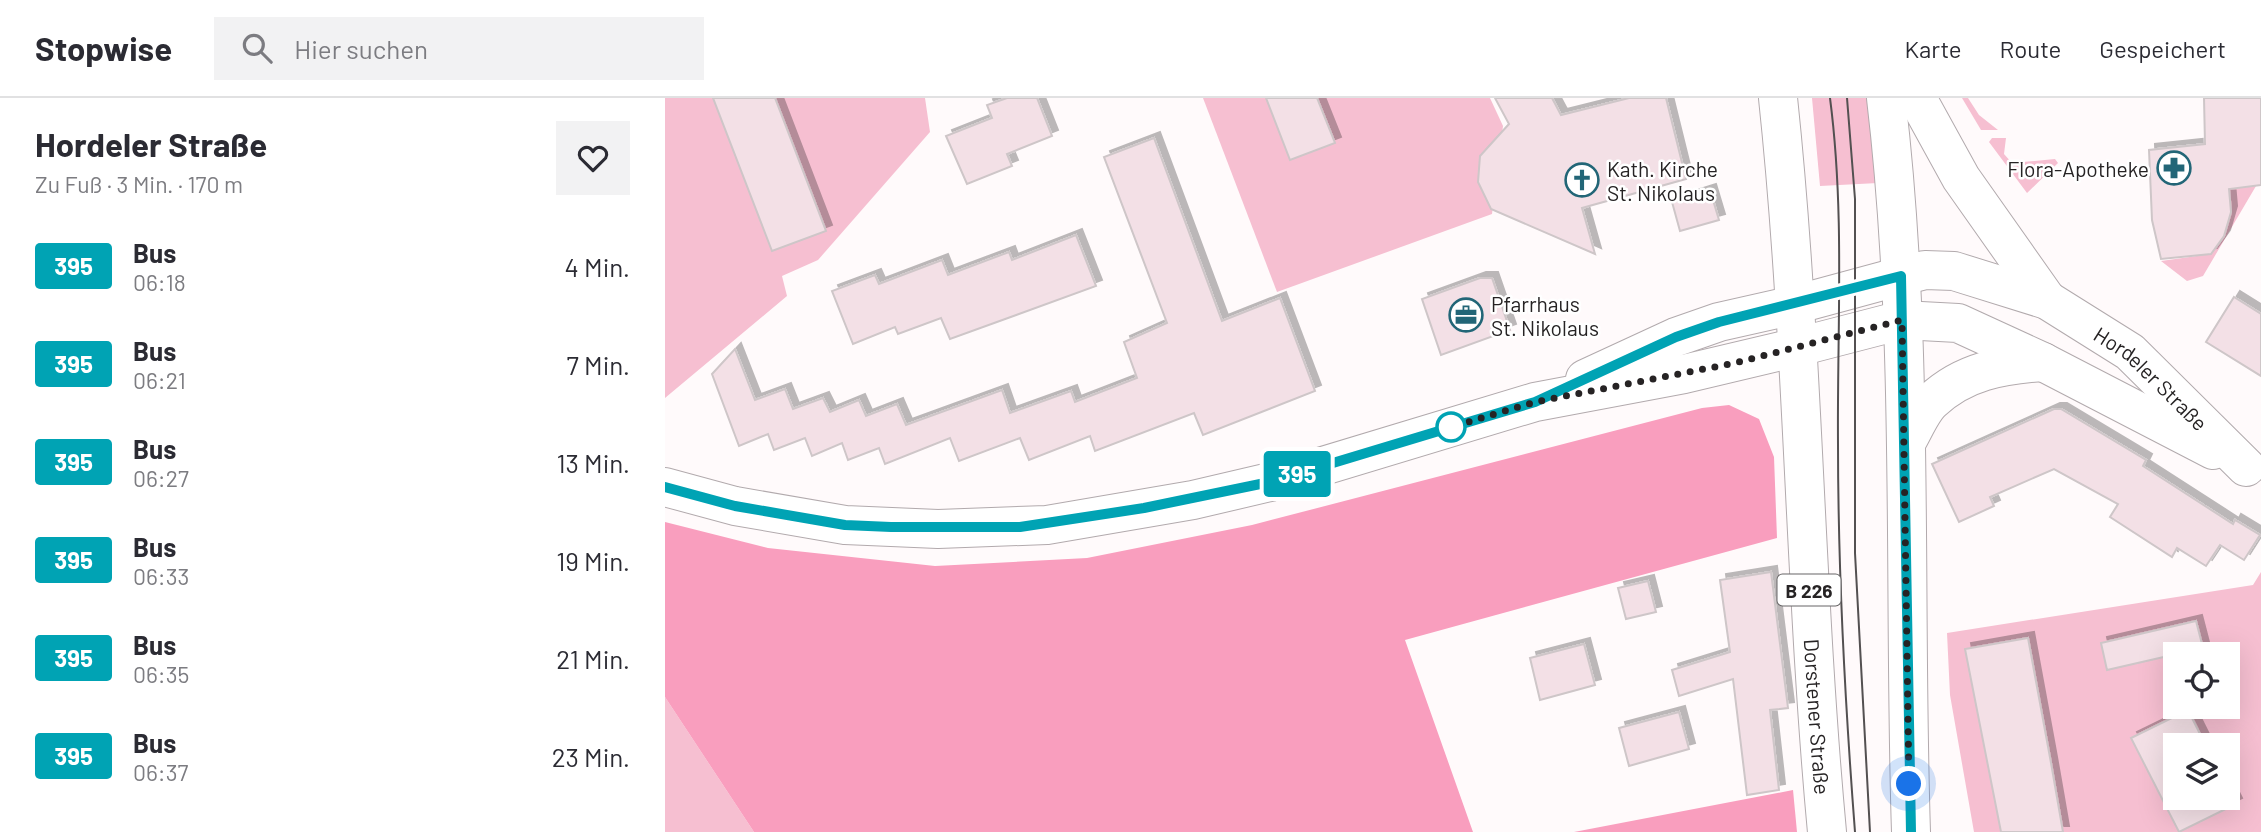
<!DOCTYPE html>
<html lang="de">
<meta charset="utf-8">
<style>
:root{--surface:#fff;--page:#f2f2f3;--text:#2b2b33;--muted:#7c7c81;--line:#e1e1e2}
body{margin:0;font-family:Barlow,sans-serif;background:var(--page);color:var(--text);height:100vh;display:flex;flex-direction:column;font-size:26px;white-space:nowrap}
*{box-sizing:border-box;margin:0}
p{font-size:23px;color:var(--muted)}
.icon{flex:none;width:38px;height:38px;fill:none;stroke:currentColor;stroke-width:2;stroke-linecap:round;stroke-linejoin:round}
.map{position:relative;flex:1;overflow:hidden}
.panel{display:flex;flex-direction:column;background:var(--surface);width:665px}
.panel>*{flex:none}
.badge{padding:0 14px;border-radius:5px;font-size:24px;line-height:46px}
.buttons{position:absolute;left:1498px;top:544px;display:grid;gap:14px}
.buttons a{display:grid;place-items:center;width:77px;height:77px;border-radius:0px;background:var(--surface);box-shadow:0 7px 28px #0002;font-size:35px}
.you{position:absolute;width:35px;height:35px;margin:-18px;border:5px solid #fff;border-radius:50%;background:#1a73e8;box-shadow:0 0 0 10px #1a73e833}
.map>.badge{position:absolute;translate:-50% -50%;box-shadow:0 0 0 4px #fff}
.round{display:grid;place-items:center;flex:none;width:74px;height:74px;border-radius:0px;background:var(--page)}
.head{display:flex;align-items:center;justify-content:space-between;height:119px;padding:0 35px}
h1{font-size:33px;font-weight:700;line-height:52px}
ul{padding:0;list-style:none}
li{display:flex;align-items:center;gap:21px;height:98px;padding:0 35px}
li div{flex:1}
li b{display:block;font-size:26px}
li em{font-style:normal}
li .badge{min-width:77px;font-weight:700;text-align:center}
header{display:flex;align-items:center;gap:42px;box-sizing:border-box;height:98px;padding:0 35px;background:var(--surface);border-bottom:2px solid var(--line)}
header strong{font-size:33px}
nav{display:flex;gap:38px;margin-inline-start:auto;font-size:24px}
.search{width:490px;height:63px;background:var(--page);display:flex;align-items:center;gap:18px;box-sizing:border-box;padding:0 24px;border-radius:0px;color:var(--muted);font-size:26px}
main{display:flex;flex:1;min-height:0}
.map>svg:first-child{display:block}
.green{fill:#f6bfd1;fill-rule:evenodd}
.forest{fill:#f99ebe}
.building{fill:#f3e0e6;stroke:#cec6c8;stroke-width:2;filter:url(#shadow)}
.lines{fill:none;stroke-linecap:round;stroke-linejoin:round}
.minor-casing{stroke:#b2aaad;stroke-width:40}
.major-casing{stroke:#b2aaad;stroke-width:40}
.minor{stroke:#fff;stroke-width:38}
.major{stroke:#fff;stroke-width:38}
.tram{stroke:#535051;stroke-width:2}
.line-casing{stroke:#fff;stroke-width:16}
.line{stroke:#00a3b4;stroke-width:10}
.walk{stroke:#262324;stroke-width:7;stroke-dasharray:0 12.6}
.stop-dot{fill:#fff;stroke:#00a3b4;stroke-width:3.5}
.labels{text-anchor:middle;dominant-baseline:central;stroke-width:5;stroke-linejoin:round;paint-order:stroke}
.shield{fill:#fff;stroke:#676566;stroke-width:2}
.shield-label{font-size:19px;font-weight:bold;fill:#262324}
.poi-label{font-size:21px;fill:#262324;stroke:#fff;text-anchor:start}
.street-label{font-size:21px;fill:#262324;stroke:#fff}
</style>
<header>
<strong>Stopwise</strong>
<div class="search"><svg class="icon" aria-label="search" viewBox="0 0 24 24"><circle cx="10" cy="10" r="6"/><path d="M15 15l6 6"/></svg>Hier suchen</div>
<nav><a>Karte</a><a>Route</a><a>Gespeichert</a></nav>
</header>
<main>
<section class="panel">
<div class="head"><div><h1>Hordeler Straße</h1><p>Zu Fuß · 3 Min. · 170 m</p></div><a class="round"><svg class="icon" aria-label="heart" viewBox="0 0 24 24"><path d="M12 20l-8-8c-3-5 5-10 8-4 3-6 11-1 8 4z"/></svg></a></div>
<ul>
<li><span class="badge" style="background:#00a3b4;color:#fff">395</span><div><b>Bus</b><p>06:18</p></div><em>4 Min.</em></li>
<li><span class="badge" style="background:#00a3b4;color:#fff">395</span><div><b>Bus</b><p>06:21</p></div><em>7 Min.</em></li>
<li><span class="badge" style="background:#00a3b4;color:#fff">395</span><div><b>Bus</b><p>06:27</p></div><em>13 Min.</em></li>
<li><span class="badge" style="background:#00a3b4;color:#fff">395</span><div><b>Bus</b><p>06:33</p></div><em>19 Min.</em></li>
<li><span class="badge" style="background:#00a3b4;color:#fff">395</span><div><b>Bus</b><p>06:35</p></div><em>21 Min.</em></li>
<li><span class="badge" style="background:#00a3b4;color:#fff">395</span><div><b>Bus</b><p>06:37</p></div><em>23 Min.</em></li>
</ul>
</section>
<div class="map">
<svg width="1596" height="734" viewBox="0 0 1596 734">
<defs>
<filter id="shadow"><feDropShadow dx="6" dy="-6" stdDeviation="0" flood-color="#0004"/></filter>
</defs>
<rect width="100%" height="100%" fill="#fffafb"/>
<!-- green -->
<g class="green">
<path d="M 0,0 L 260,0 L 265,34 L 153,162 L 117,178 L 122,198 L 0,300 Z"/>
<path d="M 538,0 L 825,0 L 838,28 L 827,116 L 612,194 Z"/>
<path d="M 1147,0 L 1203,0 L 1213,85 L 1155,88 Z"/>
<path d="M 1297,0 L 1303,0 L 1314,17 L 1333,32 L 1316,32 Z"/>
<path d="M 1327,40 L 1341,40 L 1339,56 L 1347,65 L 1390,61 L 1393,65 L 1362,95 L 1324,44 Z"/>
<path d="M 1591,88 L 1538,178 L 1522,183 L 1496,163 L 1546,156 L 1546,152 C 1565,144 1566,111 1564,93 L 1549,93 Z"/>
<path d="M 1596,474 L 1596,734 L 1309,734 L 1285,597 L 1282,535 L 1588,487 ZM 1510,556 L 1563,556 L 1563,609 L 1510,609 ZM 1510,648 L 1563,648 L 1563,700 L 1510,700 Z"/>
<path d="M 0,599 L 89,734 L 0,734 Z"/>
</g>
<!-- forest -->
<g class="forest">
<path d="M 1064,307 L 1094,321 L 1109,359 L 1112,440 L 740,542 L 808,734 L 89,734 L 0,599 L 0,424 L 103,450 L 270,468 L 422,460 L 587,427 L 1037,310 Z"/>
<path d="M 1128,692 L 1132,734 L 909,734 Z"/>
</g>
<!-- building -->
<g class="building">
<path d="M 48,0 L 110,0 L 161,133 L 107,153 Z"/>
<path d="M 342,0 L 372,0 L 387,38 L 342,56 L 347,68 L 302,86 L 281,38 L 327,20 L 322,7 Z"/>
<path d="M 601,0 L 652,0 L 670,45 L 625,62 Z"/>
<path d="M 830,0 L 887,0 L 896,17 L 964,0 L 1001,0 L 1021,81 L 917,110 L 930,156 L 826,111 L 813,84 L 815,58 L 844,26 Z"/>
<path d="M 1539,0 L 1596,0 L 1596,87 L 1564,91 L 1566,114 L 1559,138 L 1546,156 L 1496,161 L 1487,122 L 1484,52 L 1540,46 Z"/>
<path d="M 489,40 L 557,223 L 615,200 L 650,293 L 538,337 L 529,315 L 430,353 L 425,338 L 364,362 L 355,340 L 294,363 L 285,340 L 220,366 L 214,350 L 183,362 L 177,345 L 147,358 L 140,340 L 109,352 L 103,336 L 74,348 L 47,276 L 70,251 L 90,302 L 120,291 L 128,311 L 158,300 L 165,314 L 194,302 L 201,318 L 232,306 L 241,327 L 337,292 L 345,315 L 406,293 L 410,304 L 472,280 L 459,244 L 502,225 L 439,59 Z"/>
<path d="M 1045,92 L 1054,122 L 1015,133 L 1007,104 Z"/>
<path d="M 411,137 L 431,188 L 285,241 L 276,220 L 233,236 L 230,229 L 188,246 L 167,193 L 210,177 L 214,186 L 277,162 L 283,177 L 344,154 L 347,162 Z"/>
<path d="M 815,180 L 827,180 L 845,232 L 776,257 L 757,201 Z"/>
<path d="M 1569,199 L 1596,216 L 1596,278 L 1541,244 Z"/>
<path d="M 1389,311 L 1396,311 L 1481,362 L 1478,368 L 1568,426 L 1570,422 L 1595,437 L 1579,462 L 1555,447 L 1541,468 L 1512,450 L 1507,459 L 1445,419 L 1453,406 L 1389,371 L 1325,399 L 1329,408 L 1294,424 L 1267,366 Z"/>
<path d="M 1106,474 L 1123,610 L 1105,612 L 1114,692 L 1082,697 L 1068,581 L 1014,598 L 1007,572 L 1065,554 L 1055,482 Z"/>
<path d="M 983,483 L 991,514 L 961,521 L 953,490 Z"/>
<path d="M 1531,523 L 1538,550 L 1442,572 L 1436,545 Z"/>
<path d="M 1363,540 L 1386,665 L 1398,734 L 1336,734 L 1300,551 Z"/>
<path d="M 919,546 L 930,587 L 875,602 L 865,560 Z"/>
<path d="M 1523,612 L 1541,648 L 1510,648 L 1510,700 L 1563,700 L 1563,690 L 1571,706 L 1514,734 L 1466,640 Z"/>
<path d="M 1014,614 L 1024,651 L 964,668 L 954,630 Z"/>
</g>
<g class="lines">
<defs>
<g id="minor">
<path d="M 1252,0 L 1296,80 L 1382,202"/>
<path id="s1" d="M 1236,178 L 1260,172 L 1289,173 L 1382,202 L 1465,254 L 1581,369"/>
<path d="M 1237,222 L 1293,225 L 1378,264 L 1548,352"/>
<path d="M 920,281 L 1011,239 L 1054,224 L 1129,207"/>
<path d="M 1241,345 C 1249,332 1256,313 1267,303 C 1299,273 1337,267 1378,264"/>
<path d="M 0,389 L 70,408 L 180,427 L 273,431 L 382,427 L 528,402 L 605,384 L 870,304 L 1019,276 L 1133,249"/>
</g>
<g id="major">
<path id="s2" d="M 1113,0 C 1139,244 1139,490 1162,734"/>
<path d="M 1221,0 C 1250,243 1238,490 1246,734"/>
<path d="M 1129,207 L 1236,178"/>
<path d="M 1133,249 L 1237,222"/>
</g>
</defs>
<!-- minor casing -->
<use href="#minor" class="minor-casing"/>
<!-- major casing -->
<use href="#major" class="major-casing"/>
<!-- minor -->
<use href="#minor" class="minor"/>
<!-- major -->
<use href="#major" class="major"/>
<!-- tram -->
<g class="tram">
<path d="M 1165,0 C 1180,115 1172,231 1173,346 C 1173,475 1180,605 1190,734"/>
<path d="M 1182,0 L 1190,101 L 1190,455 L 1205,734"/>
</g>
</g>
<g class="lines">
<defs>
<path id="line" d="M 0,389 L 70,408 L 180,427 L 226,429 L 355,429 L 479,410 L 605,384 L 807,323 L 870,304 L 1011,239 L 1054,224 L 1236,178 L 1246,734"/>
</defs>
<!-- line casing -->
<use href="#line" class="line-casing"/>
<!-- line -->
<use href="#line" class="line"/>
<!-- walk -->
<path class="walk" d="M 786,329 L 783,330 L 870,304 L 1070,265 L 1237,222 L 1244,686"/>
</g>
<!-- icons -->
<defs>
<symbol id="pharmacy-ring" viewBox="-11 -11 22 22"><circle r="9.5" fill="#fff" stroke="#267" stroke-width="1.5"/><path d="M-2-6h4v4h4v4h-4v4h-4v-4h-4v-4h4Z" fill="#267"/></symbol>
<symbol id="church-ring" viewBox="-11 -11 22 22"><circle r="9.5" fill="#fff" stroke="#267" stroke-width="1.5"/><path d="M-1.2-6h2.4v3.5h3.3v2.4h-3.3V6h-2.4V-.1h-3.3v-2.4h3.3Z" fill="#267"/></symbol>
<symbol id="office-ring" viewBox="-11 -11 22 22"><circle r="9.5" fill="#fff" stroke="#267" stroke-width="1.5"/><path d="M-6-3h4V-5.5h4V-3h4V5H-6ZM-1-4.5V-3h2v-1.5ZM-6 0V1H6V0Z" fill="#267"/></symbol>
</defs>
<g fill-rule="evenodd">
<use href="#pharmacy-ring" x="1490" y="51" width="38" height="38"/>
<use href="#church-ring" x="898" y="63" width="38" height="38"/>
<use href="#office-ring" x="782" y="198" width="38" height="38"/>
</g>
<!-- markers -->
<circle class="stop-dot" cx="786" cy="329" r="14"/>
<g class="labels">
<!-- shield labels -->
<rect class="shield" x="1112.5" y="476.5" width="63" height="31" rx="5"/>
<g class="shield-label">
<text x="1144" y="492">B 226</text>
</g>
<!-- poi labels -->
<g class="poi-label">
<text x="942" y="70">Kath. Kirche<tspan x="942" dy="24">St. Nikolaus</tspan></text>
<text x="1484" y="70" text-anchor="end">Flora-Apotheke</text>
<text x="826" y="205">Pfarrhaus<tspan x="826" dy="24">St. Nikolaus</tspan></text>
</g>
<!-- street labels -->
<g class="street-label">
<text stroke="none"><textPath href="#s1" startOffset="282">Hordeler Straße</textPath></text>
<text stroke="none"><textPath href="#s2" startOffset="620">Dorstener Straße</textPath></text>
</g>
</g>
</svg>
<div class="buttons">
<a><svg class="icon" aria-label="locate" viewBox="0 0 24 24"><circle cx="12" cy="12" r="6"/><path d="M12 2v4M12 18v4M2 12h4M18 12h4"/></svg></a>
<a><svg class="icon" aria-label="layers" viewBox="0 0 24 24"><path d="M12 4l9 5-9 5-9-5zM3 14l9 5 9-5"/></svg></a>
</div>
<div class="you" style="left:1244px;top:686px"></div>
<b class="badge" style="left:632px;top:376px;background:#00a3b4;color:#fff">395</b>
</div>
</main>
